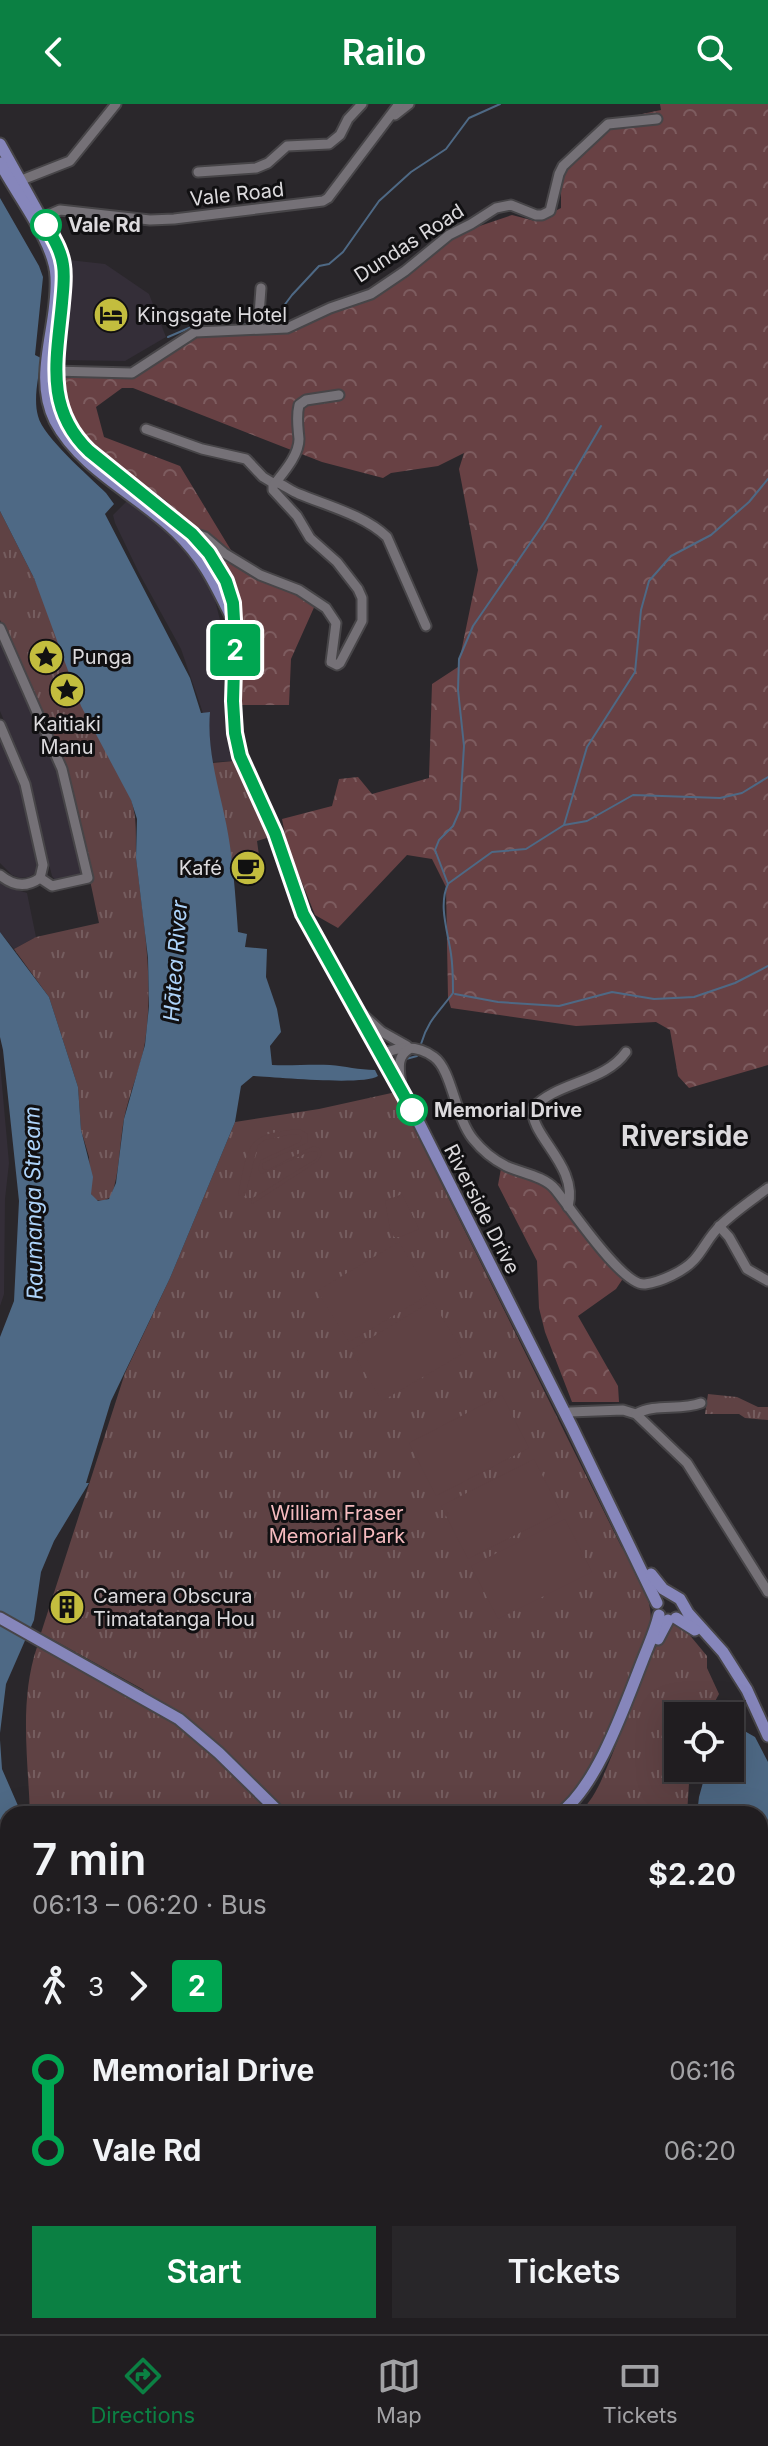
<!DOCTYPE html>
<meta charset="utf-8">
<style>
:root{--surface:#201d20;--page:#282629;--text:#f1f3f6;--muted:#a2a2a5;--line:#3d3b3e;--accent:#0b8043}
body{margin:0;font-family:Inter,sans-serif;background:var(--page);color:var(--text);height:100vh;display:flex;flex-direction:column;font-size:30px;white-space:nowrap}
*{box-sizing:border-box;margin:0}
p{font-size:26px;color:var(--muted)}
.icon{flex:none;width:44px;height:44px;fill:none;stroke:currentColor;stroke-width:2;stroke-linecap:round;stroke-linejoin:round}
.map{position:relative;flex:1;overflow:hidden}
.panel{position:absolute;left:0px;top:1702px;width:768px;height:528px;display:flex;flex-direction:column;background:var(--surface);border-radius:24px 24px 0 0;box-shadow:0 8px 32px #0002,0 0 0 2px var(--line)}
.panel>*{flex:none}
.badge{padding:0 16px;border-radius:6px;font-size:28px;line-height:52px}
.tools{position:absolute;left:664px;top:1598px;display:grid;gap:16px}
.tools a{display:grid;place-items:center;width:80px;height:80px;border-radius:0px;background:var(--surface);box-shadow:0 8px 32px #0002,0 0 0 2px var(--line);font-size:40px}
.map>.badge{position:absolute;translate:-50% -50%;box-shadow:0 0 0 4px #fff}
.legs{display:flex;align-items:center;gap:12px;height:88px;padding:0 32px;font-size:26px}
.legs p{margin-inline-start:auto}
.head{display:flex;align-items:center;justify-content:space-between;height:136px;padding:0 32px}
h1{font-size:44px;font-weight:600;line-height:60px}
.cta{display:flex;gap:16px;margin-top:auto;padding:16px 32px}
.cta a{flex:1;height:92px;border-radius:0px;background:var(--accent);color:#fff;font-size:32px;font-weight:600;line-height:92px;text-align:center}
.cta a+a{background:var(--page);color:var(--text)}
ul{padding:0 32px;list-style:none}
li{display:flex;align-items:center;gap:28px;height:80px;font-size:30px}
li i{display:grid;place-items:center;width:12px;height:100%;margin:0 10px;background:currentColor}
li i::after{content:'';width:20px;height:20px;margin:-10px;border:6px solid;border-radius:50%;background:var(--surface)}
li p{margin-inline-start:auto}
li:first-child i{background:linear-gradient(#0000 50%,currentColor 0)}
li:last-child i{background:linear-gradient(currentColor 50%,#0000 0)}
header{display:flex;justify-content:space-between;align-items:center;height:104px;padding:0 32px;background:var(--accent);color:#fff;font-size:36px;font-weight:600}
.tab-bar{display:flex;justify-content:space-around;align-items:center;height:112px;border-top:2px solid var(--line);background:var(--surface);font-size:22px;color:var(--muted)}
.tab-bar a{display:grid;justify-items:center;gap:4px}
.tab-bar .on{color:var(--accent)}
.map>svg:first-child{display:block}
.built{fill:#342e38}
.industrial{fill:url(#industrial-furrows)}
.forest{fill:url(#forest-crowns)}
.park{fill:url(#park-tufts)}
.pitch{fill:#5f4244}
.water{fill:#4e6985}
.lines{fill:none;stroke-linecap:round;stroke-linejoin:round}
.stream{stroke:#4e6985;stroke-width:2}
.minor-casing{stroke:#474548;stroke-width:13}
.major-casing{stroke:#474548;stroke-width:15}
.minor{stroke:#757177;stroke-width:9}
.major{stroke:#8686bb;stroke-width:11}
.line-1-casing{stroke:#fff;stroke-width:18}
.line-1{stroke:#00a651;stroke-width:12}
.stop-1-dot{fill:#fff;stroke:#00a651;stroke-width:4}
.labels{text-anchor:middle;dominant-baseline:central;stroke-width:6;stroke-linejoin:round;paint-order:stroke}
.street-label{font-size:20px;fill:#dcdadd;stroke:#111012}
.stop-label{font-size:20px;font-weight:bold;fill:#dcdadd;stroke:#111012;text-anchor:start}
.poi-label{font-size:20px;fill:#dcdadd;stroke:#111012;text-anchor:start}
.park-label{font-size:20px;fill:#f6bbbf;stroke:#111012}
.water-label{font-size:22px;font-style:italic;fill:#add3fa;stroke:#111012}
.district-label{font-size:28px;font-weight:bold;fill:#dcdadd;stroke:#111012}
</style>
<header><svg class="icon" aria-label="back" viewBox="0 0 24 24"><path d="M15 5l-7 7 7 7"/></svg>Railo<svg class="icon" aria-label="search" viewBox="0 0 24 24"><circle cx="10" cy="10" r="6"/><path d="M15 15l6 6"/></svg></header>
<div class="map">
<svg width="768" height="2230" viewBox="0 0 768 2230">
<defs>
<pattern id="industrial-furrows" width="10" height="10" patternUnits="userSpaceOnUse" patternTransform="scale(2)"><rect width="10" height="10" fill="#342e38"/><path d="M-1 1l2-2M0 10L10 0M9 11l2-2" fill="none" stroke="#514c54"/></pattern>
<pattern id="forest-crowns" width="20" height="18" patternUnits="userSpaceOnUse" patternTransform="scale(2)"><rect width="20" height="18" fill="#684144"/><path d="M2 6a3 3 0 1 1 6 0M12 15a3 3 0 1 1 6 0" fill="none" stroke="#7d5c5f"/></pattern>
<pattern id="park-tufts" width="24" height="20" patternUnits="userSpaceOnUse" patternTransform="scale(2)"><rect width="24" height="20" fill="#5f4244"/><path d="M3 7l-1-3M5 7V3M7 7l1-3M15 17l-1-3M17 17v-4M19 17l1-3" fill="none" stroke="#755d5f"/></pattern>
</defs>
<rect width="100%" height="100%" fill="#2a272b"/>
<!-- built -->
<g class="built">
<path d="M 69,156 L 105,160 L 149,190 L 166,233 L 125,257 L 61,256 Z"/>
<path d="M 130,394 L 176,435 L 195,456 L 215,496 L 224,532 L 224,603 L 234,657 L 212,658 L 208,625 L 210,608 L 203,609 L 181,545 L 139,469 L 115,419 L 113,411 Z"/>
<path d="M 0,524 L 59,659 L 83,767 L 81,771 L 55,776 L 52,772 L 26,669 L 0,607 Z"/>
<path d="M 0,631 L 20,674 L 38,761 L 36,769 L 28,773 L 20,774 L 12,771 L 0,759 Z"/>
<path d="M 0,772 L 14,785 L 27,789 L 36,833 L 14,845 L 0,828 Z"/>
<path d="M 0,959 L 9,1059 L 5,1095 L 4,1190 L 0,1202 Z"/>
</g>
<!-- industrial -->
<g class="industrial">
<path d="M 0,2086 L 8,2089 L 8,2222 L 0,2226 Z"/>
<path d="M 119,2222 L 671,2222 L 672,2230 L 124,2230 Z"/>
</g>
<!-- forest -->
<g class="forest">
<path d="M 660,0 L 768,0 L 768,961 L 689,984 L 678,972 L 670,926 L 656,918 L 576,922 L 451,904 L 448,894 L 446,783 L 432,755 L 407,751 L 338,824 L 315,811 L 287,741 L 282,715 L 332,702 L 339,675 L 358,673 L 372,690 L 429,674 L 432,580 L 458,563 L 478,466 L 459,365 L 464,349 L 438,362 L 391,369 L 383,374 L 322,358 L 133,284 L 122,284 L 96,303 L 104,333 L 180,362 L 243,466 L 316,499 L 291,555 L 289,601 L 240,601 L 241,520 L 227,464 L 223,454 L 204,431 L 166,397 L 116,359 L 77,325 L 66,304 L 62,274 L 130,273 L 194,231 L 284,230 L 385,183 L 456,130 L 512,111 L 535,117 L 561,104 L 561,63 L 609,17 L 661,6 Z"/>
<path d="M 502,1059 L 560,1080 L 570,1104 L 624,1173 L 616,1185 L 578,1212 L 618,1282 L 619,1298 L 572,1298 L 545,1228 L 539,1204 L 537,1157 L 498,1081 Z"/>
</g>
<!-- park -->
<g class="park">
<path d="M 0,407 L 34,474 L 131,695 C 139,721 134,737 137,762 C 144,821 154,879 145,938 C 141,964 129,989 124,1015 C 119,1041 120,1068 111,1093 L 103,1097 L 95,1096 L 91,1090 L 89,1053 L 81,1026 L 78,983 L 49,893 L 14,845 L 36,833 L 99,819 L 67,667 L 0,516 Z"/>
<path d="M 234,657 L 270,733 L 257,737 L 260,759 L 232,758 L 212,659 Z"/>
<path d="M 396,988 L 621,1442 C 637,1468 655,1494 650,1526 L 599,1659 L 557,1710 L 289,1710 L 210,1634 L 178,1608 L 143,1589 L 144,1586 L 41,1529 L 125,1269 L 170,1174 L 235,1018 L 319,1005 Z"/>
<path d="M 708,1290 L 737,1293 L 758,1303 L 768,1303 L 768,1316 L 745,1314 L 739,1310 L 705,1310 Z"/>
<path d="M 678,1517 L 707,1552 L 707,1564 L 719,1590 L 707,1612 L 678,1612 L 678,1664 L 690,1664 L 687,1710 L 578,1710 C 596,1694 603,1672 612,1651 C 630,1607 644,1560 669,1519 Z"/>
<path d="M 37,1543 L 163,1610 L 197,1637 L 275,1710 L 30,1710 C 28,1655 19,1596 37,1543 Z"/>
</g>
<!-- pitch -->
<g class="pitch">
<path d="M 299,1025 L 308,1030 L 307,1039 L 263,1059 L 262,1064 L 265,1066 L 270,1065 L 313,1042 L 319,1044 L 322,1050 L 318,1057 L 252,1100 L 251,1095 L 316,1055 L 318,1051 L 317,1048 L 311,1047 L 261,1070 L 258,1065 L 261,1056 L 300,1038 L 302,1033 L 297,1030 L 287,1031 L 265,1036 L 258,1041 L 245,1092 L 238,1091 C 249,1041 244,1030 299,1025 Z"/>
<path d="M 402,1090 L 419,1125 L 400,1133 L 394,1133 L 390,1125 L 385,1097 Z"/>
<path d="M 399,1138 L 430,1190 L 349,1238 L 317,1187 Z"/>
<path d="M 432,1197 L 464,1249 L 382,1297 L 351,1246 Z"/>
<path d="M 502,1291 L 529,1344 L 436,1392 L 409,1339 Z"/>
<path d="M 534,1355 L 561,1408 L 468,1455 L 441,1402 Z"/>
<path d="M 565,1415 L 592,1468 L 498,1515 L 471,1462 Z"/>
</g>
<!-- water -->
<g class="water">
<path d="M 0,94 L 39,162 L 43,173 L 35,251 L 41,254 C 39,272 33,294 38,312 C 43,333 89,372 106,389 L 114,400 L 105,410 L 190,574 L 201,609 L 210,608 C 206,654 224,697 230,742 C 234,770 236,800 238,828 L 247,830 L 245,843 L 267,845 L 266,873 L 277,905 L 281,928 L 270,942 L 272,961 C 291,962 310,960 330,961 C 345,962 359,966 375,966 L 378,972 C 363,982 275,973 253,972 L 241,982 L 235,1018 L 170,1174 L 111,1297 L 86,1379 L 89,1379 L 54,1437 L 41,1468 L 34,1516 L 6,1580 L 0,1629 L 0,1233 L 14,1197 L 19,1097 L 3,946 L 0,933 L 0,828 L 49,893 L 78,983 L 81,1026 L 93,1073 L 91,1090 L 98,1097 L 109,1095 L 116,1079 L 124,1015 L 145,941 L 149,902 L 148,854 L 136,754 L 137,715 L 131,696 L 81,602 L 34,474 L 0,407 Z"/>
<path d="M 734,1621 L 755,1633 L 768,1658 L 768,2230 L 672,2230 L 671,2222 L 760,2222 L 760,1710 L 697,1710 L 699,1693 L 707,1664 L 730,1664 L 730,1623 Z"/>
<path d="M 0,1636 L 2,1665 L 19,1704 L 19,1710 L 8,1710 L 8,2071 L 0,2066 Z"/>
</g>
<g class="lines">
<!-- stream -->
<g class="stream">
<path d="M 263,219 L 274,215 L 292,191 L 319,162 L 329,160 L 343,148 L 379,97 L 411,68 L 446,45 L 469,14 L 500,0"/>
<path d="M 232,222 L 254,219"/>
<path d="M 168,233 L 196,221 L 210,223"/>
<path d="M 564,721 L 587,643 L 635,568 L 641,506 L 649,477 L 671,452 L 711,431 L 749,398 L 768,375"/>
<path d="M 449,779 L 492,748 L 526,745 L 564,721 L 587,717 L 633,691 L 720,694 L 742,689 L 768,673"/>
<path d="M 455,890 L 498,898 L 559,902 L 612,888 L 654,895 L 694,893 L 735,879 L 768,862"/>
<path d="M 421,940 C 428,916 439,908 453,889 C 453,876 453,863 451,850 C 448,828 438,801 448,780 L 435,746 L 439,736 L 453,722 L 460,706 L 464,642 L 458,586 L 459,555 L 473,522 L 546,416 L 601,322"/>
<path d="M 406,955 L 417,952"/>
</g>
<defs>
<g id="minor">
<path d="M 395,11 L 409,0"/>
<path d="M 198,68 L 256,64 L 268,59 L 287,42 L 329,40 L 340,31 L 348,15 L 362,0"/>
<path d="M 14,79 L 70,57 L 116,0"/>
<path d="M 37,116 L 60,106 L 150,116 L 174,115 L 323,97 L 328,94 L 399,0"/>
<path d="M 258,224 L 261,184"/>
<path d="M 53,267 L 132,269 L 195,228 L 287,224 L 330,204 L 371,190 L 405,167 L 449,131 L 471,120 L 496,104 L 511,101 L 536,111 L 542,111 L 550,107 L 559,70 L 563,62 L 608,20 L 657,15"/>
<path d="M 146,325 L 202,345 L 246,355 L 263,373 L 273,379"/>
<path d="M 276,378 C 284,381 291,387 299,390 C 328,402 364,411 387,433 L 426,522"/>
<path d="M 191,431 L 196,430 L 205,433 L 224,449 L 260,471 L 299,486 L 326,504 L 336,519 L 331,558 L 337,561 L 340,559 L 362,517 L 362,494 L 358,485 L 337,458 L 310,434 L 297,412 L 273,386 L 273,382 C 282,370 299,352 299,335 C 298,323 296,313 299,301 L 306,296 L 339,291"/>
<path d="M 0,524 L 62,665 L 88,774 L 52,782 L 40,774"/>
<path d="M 0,621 L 25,680 L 43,761 L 40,774"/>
<path d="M 0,771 C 13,782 26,784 40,774"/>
<path d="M 361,909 L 382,928 L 407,942"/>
<path d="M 382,950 C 400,942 418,941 434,953 C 452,966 455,1013 473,1035 C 481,1045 494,1056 506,1062 C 521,1069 544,1072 555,1085 C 570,1103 623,1183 645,1180 C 661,1178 684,1167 694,1156 C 704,1145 709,1132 720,1122 C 734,1108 752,1096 768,1084"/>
<path d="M 401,982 C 400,969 395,953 409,945"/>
<path d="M 568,1103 C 579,1061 529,1032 533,1004 C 558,977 604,979 626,948"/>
<path d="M 719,1122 L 729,1133 L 747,1165 L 768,1177"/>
<path d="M 566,1310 L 570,1308 L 623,1306 L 636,1310 L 687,1359 L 768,1488"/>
<path d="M 636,1310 C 655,1299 680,1307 701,1299"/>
<path d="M 105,2222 L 114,2230"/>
<path d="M 13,2230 L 35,2222"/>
</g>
<g id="major">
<path d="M 0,40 L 61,150 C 76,219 27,288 89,347 L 192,430 L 209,449 L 226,477 L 233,499 L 235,532 L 233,597 L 238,640 L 245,665 L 275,729 L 303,810 L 402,985 L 572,1323 L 657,1499"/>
<path d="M 0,59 C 16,90 55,139 56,173 C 59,221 32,271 55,317 C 81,366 138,391 176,428 C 204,455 215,480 232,514"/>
<path d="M 651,1470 L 663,1485 L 680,1495 L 688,1509 L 723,1548 L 747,1586 L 768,1632"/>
<path d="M 0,1514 L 179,1615 L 219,1649 L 281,1710"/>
<path d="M 676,1514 L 695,1526"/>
<path d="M 658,1535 L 668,1516"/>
<path d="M 559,1710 C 597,1683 625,1601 642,1558 C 648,1542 655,1528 659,1511"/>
</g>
</defs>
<!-- minor casing -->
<use href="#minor" class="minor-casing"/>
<!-- major casing -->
<use href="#major" class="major-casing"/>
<!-- minor -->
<use href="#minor" class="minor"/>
<!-- major -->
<use href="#major" class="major"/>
</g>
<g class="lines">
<defs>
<path id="line-1" d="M 46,121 C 53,134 61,146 63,161 C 65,173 63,187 62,199 C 57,254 44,304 89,347 L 192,430 L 209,449 L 226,477 L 233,499 L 235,532 L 233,597 L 235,629 L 240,652 L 275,729 L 303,810 L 412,1006"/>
</defs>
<!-- line-1 casing -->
<use href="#line-1" class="line-1-casing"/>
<!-- line-1 -->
<use href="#line-1" class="line-1"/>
</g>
<!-- icons -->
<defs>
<symbol id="hotel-disc" viewBox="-11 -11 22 22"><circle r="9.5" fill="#c3bd3e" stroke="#111012"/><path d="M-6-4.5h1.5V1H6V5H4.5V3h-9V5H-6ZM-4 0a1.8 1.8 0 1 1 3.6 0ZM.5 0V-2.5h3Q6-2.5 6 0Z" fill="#111"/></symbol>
<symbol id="sight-disc" viewBox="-11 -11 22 22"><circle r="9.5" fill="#c3bd3e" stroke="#111012"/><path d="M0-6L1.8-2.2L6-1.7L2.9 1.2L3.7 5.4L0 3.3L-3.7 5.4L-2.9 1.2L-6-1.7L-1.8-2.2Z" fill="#111"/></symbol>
<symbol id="cafe-disc" viewBox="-11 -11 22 22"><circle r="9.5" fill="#c3bd3e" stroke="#111012"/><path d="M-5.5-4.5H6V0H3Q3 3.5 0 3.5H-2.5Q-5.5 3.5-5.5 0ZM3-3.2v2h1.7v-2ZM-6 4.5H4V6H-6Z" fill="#111"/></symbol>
<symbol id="building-disc" viewBox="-11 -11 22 22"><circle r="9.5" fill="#c3bd3e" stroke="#111012"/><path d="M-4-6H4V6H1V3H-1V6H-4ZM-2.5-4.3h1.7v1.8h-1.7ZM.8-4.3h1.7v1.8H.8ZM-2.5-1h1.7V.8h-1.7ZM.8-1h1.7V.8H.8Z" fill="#111"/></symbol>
</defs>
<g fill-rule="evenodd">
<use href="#hotel-disc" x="91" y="191" width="40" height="40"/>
<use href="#sight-disc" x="26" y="533" width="40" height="40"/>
<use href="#sight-disc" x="47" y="566" width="40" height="40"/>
<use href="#cafe-disc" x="228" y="744" width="40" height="40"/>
<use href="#building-disc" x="47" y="1483" width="40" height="40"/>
</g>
<!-- markers -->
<g class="stop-1-dot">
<circle cx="46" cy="121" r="14"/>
<circle cx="412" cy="1006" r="14"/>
</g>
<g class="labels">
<!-- street labels -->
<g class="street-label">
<text transform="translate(237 90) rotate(-6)">Vale Road</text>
<text transform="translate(409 139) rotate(-33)">Dundas Road</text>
<text transform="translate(482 1105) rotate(63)">Riverside Drive</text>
</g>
<!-- stop labels -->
<g class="stop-label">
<text x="68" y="121">Vale Rd</text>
<text x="434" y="1006">Memorial Drive</text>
</g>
<!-- poi labels -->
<g class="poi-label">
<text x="137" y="211">Kingsgate Hotel</text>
<text x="72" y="553">Punga</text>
<text x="67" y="620" text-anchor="middle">Kaitiaki<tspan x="67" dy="23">Manu</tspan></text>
<text x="222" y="764" text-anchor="end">Kafé</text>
<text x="93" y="1492">Camera Obscura<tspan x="93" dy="23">Timatatanga Hou</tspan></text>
</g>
<!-- park labels -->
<g class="park-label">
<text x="337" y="1409">William Fraser<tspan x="337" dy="23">Memorial Park</tspan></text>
</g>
<!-- water labels -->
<g class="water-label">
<text transform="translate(175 857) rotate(-86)">Hātea River</text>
<text transform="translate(33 1099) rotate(-91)">Raumanga Stream</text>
</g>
<!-- district labels -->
<g class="district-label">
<text x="685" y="1032">Riverside</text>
</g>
</g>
</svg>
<div class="tools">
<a><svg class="icon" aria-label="locate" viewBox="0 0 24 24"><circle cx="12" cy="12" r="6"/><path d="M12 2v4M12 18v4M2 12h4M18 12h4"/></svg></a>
</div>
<b class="badge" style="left:235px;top:546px;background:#00a651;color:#fff">2</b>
<section class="panel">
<div class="head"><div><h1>7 min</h1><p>06:13 – 06:20 · Bus</p></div><b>$2.20</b></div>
<div class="legs"><svg class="icon" aria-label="walk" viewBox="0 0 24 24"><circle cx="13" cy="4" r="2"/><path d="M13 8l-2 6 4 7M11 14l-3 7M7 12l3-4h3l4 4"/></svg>3<svg class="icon" aria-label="forward" viewBox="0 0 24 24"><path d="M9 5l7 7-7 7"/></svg><b class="badge" style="background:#00a651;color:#fff">2</b></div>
<ul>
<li><i style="color:#00a651"></i><b>Memorial Drive</b><p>06:16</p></li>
<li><i style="color:#00a651"></i><b>Vale Rd</b><p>06:20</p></li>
</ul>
<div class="cta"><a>Start</a><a>Tickets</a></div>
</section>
</div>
<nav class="tab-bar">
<a class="on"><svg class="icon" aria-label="directions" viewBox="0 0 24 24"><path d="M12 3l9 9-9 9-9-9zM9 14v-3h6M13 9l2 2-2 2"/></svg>Directions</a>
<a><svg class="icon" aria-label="map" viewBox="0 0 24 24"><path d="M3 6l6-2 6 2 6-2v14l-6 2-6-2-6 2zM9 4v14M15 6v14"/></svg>Map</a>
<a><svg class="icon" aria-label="tickets" viewBox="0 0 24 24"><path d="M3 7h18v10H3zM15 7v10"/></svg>Tickets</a>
</nav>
